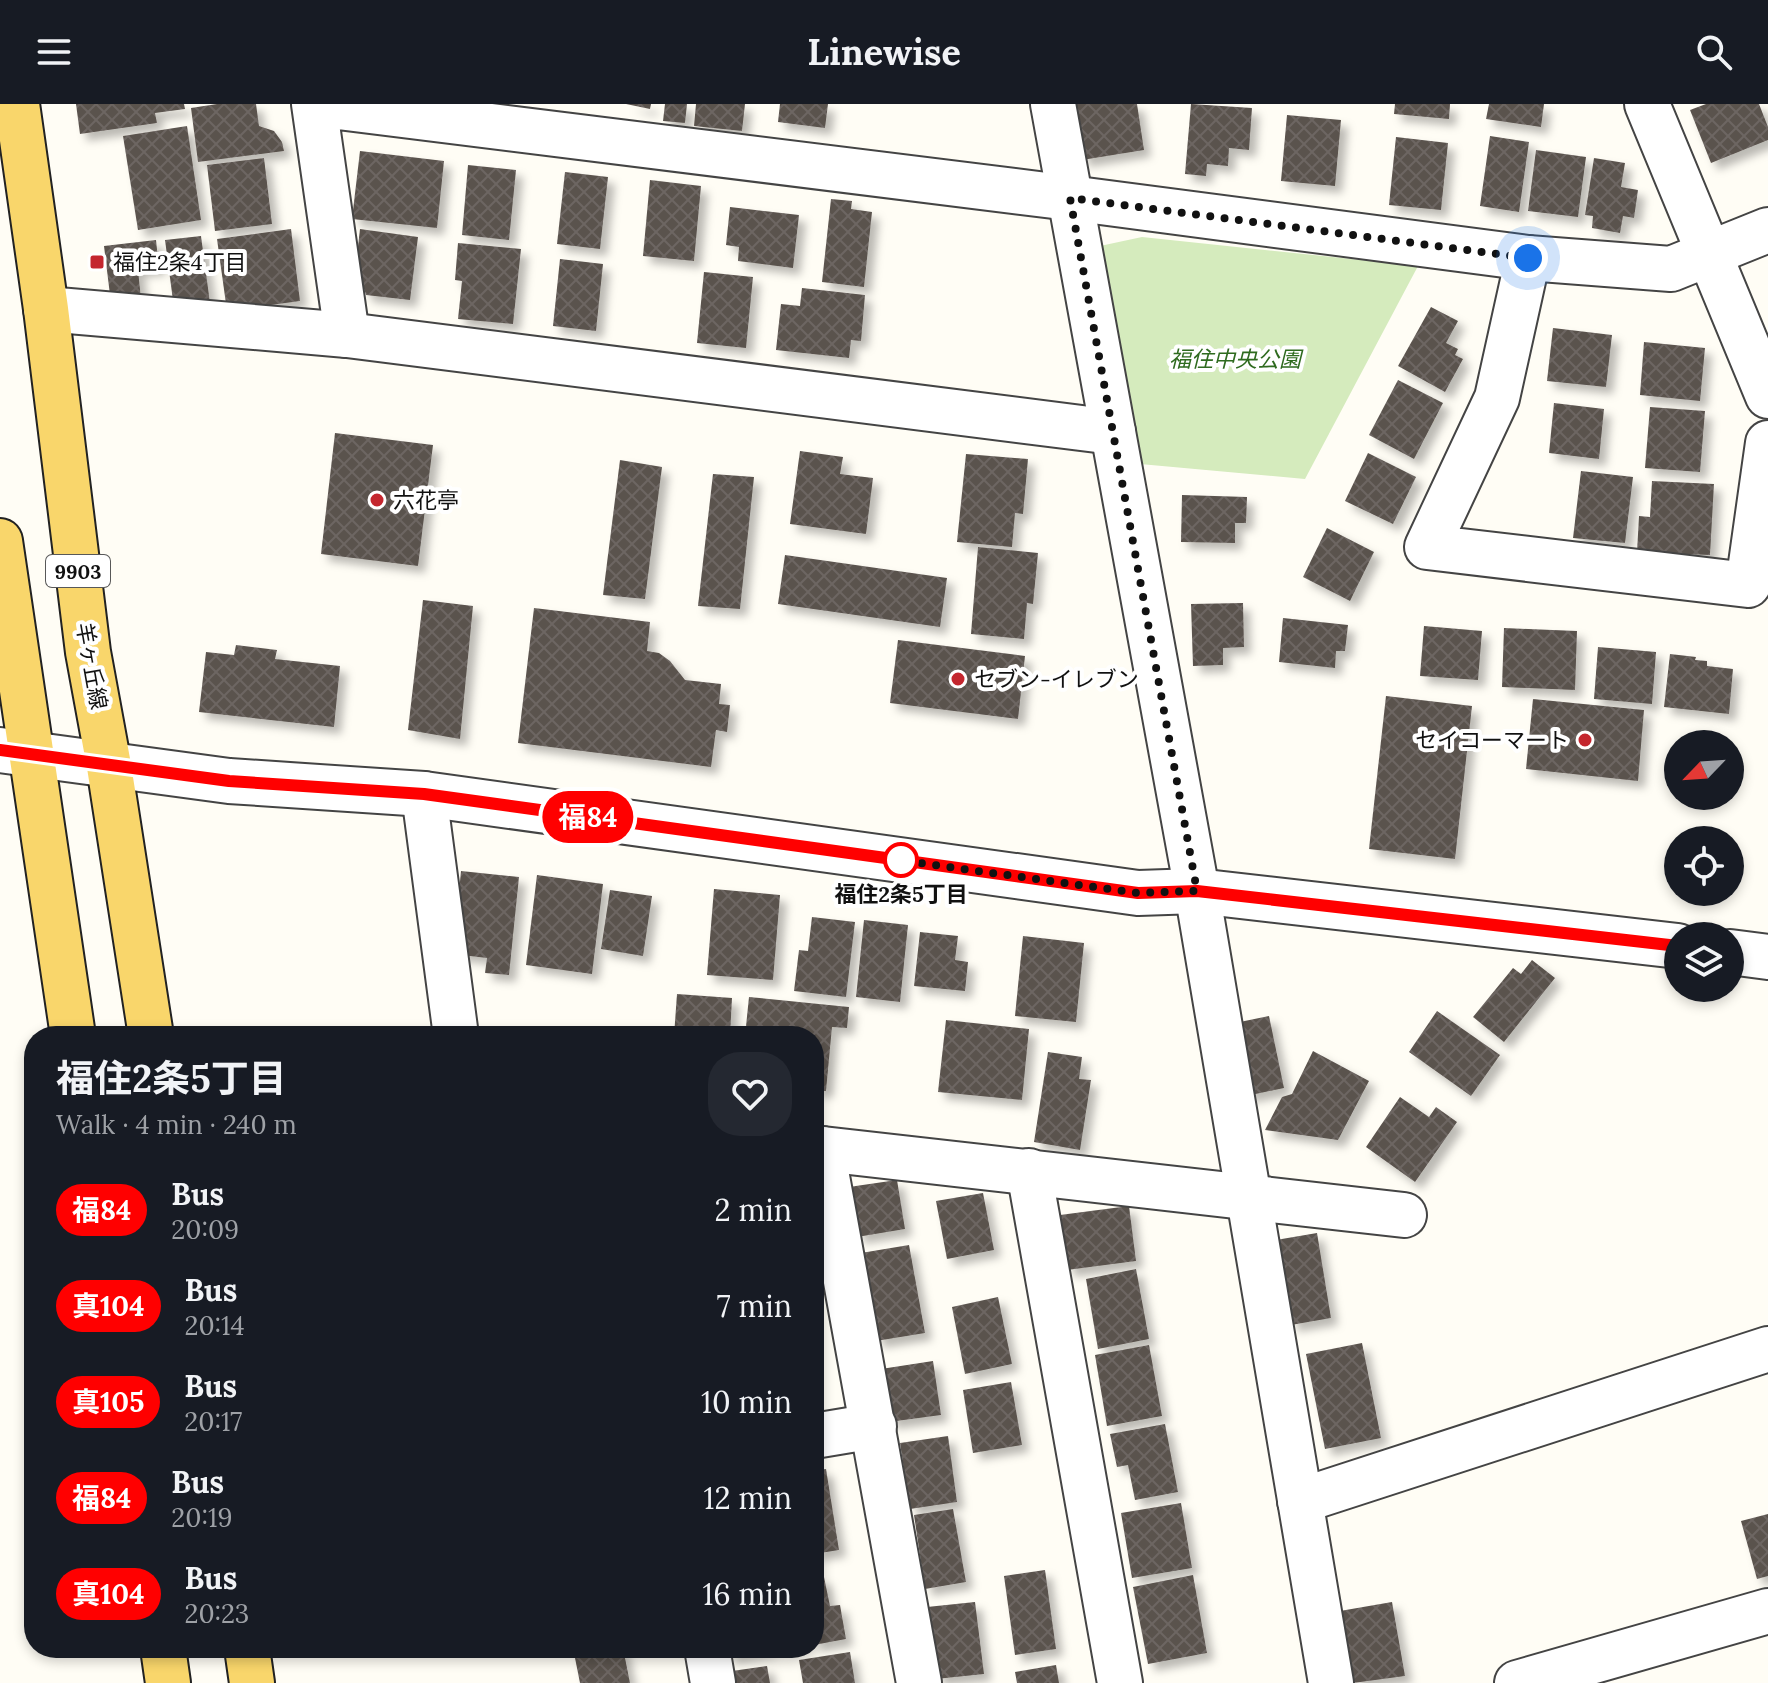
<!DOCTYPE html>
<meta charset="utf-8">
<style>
:root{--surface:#171b24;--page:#242831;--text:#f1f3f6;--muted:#9ea1a6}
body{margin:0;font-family:Lora,"Noto Sans JP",serif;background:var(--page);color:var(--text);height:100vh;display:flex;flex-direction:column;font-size:30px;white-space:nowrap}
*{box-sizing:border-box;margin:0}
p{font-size:26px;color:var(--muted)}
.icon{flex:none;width:44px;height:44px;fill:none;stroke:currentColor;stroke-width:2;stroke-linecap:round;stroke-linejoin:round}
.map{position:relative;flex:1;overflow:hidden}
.panel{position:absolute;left:24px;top:922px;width:800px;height:632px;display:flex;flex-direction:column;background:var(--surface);border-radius:32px;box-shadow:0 4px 12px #0003}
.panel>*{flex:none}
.badge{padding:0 16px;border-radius:26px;font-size:28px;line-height:52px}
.needle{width:52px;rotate:245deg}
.controls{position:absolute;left:1664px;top:626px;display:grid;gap:16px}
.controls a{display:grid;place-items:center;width:80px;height:80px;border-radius:50%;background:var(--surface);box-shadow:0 4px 12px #0003;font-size:40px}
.you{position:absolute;width:40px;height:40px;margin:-20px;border:6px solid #fff;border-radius:50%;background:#1a73e8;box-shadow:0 0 0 12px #1a73e833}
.map>.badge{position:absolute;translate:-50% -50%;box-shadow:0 0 0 4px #fff}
.round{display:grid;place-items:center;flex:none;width:84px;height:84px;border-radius:32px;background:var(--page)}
.overview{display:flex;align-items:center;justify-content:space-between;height:136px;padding:0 32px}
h1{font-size:38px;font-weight:700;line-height:60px}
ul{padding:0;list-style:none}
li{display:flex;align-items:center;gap:24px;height:96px;padding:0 32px}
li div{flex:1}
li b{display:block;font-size:30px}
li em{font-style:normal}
li .badge{min-width:88px;font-weight:700;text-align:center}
header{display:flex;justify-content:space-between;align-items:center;height:104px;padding:0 32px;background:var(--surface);font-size:36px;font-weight:700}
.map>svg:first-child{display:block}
.grass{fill:#d5ebbd}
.building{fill:url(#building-cross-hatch);filter:url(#shadow)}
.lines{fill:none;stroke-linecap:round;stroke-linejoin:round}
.minor-casing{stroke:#444;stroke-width:48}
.major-casing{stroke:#222;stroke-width:48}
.minor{stroke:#fff;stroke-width:44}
.major{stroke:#f9d66b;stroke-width:44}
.line-casing{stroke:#fff;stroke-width:18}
.line{stroke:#f00;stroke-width:12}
.walk{stroke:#111;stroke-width:8;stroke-dasharray:0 14.4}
.poi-dot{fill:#c4262e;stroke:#fff;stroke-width:3}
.stop-dot{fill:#fff;stroke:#f00;stroke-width:4}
.labels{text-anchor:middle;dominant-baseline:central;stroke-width:8;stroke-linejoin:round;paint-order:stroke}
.shield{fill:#fff;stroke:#585858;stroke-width:2}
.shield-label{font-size:20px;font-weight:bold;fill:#111}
.poi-label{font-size:22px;fill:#111;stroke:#fff;text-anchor:start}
.park-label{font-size:22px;font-style:italic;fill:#2f6b1f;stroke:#fff}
.street-label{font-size:22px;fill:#111;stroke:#fff}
.stop-label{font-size:22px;font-weight:bold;fill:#111;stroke:#fff}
</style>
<header><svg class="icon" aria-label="menu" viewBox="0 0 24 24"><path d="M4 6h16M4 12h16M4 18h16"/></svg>Linewise<svg class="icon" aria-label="search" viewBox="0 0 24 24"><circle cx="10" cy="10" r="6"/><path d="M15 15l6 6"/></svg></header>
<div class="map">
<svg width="1768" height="1579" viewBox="0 0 1768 1579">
<defs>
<pattern id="building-cross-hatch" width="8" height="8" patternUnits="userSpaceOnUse" patternTransform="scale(2)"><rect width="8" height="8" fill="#5a524d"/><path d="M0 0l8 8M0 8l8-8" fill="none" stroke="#6d6662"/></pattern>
<filter id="shadow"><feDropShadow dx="7" dy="7" stdDeviation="4" flood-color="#0004"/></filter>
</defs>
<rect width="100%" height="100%" fill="#fffdf5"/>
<!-- grass -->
<path class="grass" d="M 1142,133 L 1418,162 L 1305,375 L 1140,360 L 1100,142 Z"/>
<!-- building -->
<g class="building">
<path d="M 76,0 L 184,0 L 185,5 L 155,9 L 157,19 L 80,30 Z"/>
<path d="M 217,0 L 256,0 L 259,22 L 274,27 L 282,38 L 284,47 L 198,58 L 191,4 Z"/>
<path d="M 626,0 L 651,0 L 650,5 Z"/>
<path d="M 665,0 L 687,0 L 685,19 L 663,17 Z"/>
<path d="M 696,0 L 745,0 L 742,27 L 694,22 Z"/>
<path d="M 780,0 L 828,0 L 825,24 L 778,18 Z"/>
<path d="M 1072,0 L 1137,0 L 1144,46 L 1082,56 Z"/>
<path d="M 1191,0 L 1252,4 L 1249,46 L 1229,44 L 1228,62 L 1207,60 L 1206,72 L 1185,70 Z"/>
<path d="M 1395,0 L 1450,0 L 1449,15 L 1394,10 Z"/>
<path d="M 1489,0 L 1544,0 L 1541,23 L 1486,15 Z"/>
<path d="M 1706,0 L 1759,0 L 1768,23 L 1768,36 L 1711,59 L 1690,6 Z"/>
<path d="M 1287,11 L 1341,16 L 1335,82 L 1281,77 Z"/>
<path d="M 187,22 L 201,116 L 138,126 L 123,32 Z"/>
<path d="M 1490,32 L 1529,38 L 1519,108 L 1480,102 Z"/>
<path d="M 1396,33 L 1448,39 L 1441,106 L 1389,101 Z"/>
<path d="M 1536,46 L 1586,53 L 1578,113 L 1528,107 Z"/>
<path d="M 360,47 L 444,57 L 437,124 L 352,115 Z"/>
<path d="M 264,54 L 272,120 L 215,127 L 207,61 Z"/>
<path d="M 1594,54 L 1625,59 L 1621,83 L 1638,86 L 1634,114 L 1623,112 L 1620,129 L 1592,124 L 1593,112 L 1585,111 Z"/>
<path d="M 468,61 L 516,66 L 509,136 L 462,131 Z"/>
<path d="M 565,68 L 608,73 L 600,145 L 557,140 Z"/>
<path d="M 650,76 L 701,82 L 694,157 L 643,152 Z"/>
<path d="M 831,95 L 852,97 L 851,105 L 872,108 L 864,183 L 822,178 Z"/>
<path d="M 730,103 L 799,111 L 793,164 L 738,157 L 739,143 L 726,141 Z"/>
<path d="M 291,125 L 300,197 L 227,207 L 217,135 Z"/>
<path d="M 360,125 L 418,133 L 410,196 L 366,191 L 356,160 Z"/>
<path d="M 201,132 L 210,199 L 174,204 L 165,136 Z"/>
<path d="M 156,136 L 159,164 L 138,166 L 141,195 L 111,199 L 104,142 Z"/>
<path d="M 458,139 L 521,145 L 513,220 L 458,215 L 462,177 L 455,176 Z"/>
<path d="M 560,155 L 603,160 L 596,227 L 553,222 Z"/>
<path d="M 704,168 L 753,173 L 746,244 L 697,239 Z"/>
<path d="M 802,184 L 865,191 L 861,237 L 851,236 L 849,254 L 776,246 L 781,200 L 800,202 Z"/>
<path d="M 1431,203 L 1458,217 L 1446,239 L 1458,245 L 1455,251 L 1463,255 L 1445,288 L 1398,262 Z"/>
<path d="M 1553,224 L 1612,231 L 1606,283 L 1547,277 Z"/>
<path d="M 1644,238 L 1705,244 L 1700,297 L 1640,291 Z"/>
<path d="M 1398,276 L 1443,299 L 1414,355 L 1369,331 Z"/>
<path d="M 1554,299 L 1604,305 L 1599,355 L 1549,349 Z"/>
<path d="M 1650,303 L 1705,307 L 1700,368 L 1645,364 Z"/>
<path d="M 335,329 L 433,341 L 418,462 L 321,450 Z"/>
<path d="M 800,347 L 843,353 L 840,370 L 873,374 L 866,430 L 790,420 Z"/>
<path d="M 1368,349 L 1416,373 L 1393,420 L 1345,397 Z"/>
<path d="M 966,350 L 1028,355 L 1023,410 L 1015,409 L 1012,443 L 957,438 Z"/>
<path d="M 620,356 L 662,363 L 645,495 L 603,491 Z"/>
<path d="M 1581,367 L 1633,373 L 1625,439 L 1573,434 Z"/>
<path d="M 713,370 L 754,373 L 740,505 L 698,502 Z"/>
<path d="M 1652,377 L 1714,380 L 1710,451 L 1682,450 L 1681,469 L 1636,466 L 1639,412 L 1650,413 Z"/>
<path d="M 1182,391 L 1247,393 L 1246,419 L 1235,419 L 1235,439 L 1181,438 Z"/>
<path d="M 1327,424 L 1374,448 L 1350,497 L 1303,473 Z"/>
<path d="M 978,443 L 1038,449 L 1033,500 L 1027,499 L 1024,535 L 971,530 Z"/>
<path d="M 785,451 L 947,474 L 940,523 L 778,500 Z"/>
<path d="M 423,496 L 473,502 L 460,635 L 408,626 Z"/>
<path d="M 1243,499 L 1244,543 L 1223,544 L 1223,561 L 1193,562 L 1191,500 Z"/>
<path d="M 534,504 L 650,518 L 647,547 L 659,549 L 670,557 L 685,576 L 721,580 L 719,600 L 730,601 L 727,628 L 716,626 L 711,663 L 518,639 Z"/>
<path d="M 1283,514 L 1348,521 L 1345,547 L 1336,547 L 1335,564 L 1279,558 Z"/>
<path d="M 1424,522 L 1482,527 L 1478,576 L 1420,572 Z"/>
<path d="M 1504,524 L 1577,527 L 1575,586 L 1502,583 Z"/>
<path d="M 898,536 L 1025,552 L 1018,615 L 890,599 Z"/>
<path d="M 236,541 L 277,546 L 275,555 L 340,562 L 334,623 L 199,608 L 206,548 L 234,551 Z"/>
<path d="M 1598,543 L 1656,548 L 1652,600 L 1594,595 Z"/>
<path d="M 1670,550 L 1696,553 L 1695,556 L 1707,557 L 1707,562 L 1733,565 L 1729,610 L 1664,603 Z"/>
<path d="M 1386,592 L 1472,602 L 1455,755 L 1369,745 Z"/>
<path d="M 1533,595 L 1644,606 L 1638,677 L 1526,665 Z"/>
<path d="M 461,767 L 519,773 L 509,871 L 485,869 L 487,854 L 453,850 Z"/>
<path d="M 537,771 L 603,780 L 592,870 L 526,861 Z"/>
<path d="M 714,785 L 780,791 L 773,876 L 707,871 Z"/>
<path d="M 610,786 L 652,792 L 643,852 L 601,845 Z"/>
<path d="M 812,813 L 855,818 L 846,893 L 794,887 L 799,846 L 808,847 Z"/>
<path d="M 864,816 L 908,821 L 900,898 L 856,893 Z"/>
<path d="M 920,828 L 958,832 L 955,856 L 968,858 L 965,887 L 914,882 Z"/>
<path d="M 1023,832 L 1084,839 L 1076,918 L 1015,912 Z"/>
<path d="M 1532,856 L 1555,874 L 1504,938 L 1473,913 L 1513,864 L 1521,870 Z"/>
<path d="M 677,890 L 732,894 L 730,932 L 674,932 Z"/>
<path d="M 749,893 L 849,903 L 847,924 L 832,923 L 826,987 L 814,986 L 814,932 L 745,932 Z"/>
<path d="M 1437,907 L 1500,951 L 1471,992 L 1409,948 Z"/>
<path d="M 1269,912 L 1284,984 L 1246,992 L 1230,920 Z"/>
<path d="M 946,916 L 1029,925 L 1022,996 L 938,988 Z"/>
<path d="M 1313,947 L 1369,977 L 1338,1036 L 1265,1026 L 1282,993 L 1292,990 Z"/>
<path d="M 1048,948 L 1082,953 L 1079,975 L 1091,976 L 1080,1046 L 1034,1038 Z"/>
<path d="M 1400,993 L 1429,1013 L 1436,1003 L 1457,1018 L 1415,1078 L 1366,1043 Z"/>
<path d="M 897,1076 L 905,1125 L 857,1133 L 849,1083 Z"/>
<path d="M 983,1089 L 994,1146 L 947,1155 L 936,1097 Z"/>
<path d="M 1129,1102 L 1136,1157 L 1067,1166 L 1060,1111 Z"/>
<path d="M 1317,1129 L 1331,1214 L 1291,1221 L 1276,1136 Z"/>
<path d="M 909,1141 L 925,1229 L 876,1237 L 861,1149 Z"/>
<path d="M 1136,1165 L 1149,1235 L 1098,1245 L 1086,1175 Z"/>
<path d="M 998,1193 L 1012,1260 L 965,1270 L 952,1203 Z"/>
<path d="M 1362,1239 L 1381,1334 L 1325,1345 L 1306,1250 Z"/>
<path d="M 1149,1241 L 1162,1312 L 1107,1322 L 1095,1251 Z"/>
<path d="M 933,1257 L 941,1311 L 889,1318 L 881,1265 Z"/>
<path d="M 1011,1278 L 1022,1341 L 973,1349 L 963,1286 Z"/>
<path d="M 1165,1320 L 1178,1388 L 1135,1396 L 1128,1361 L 1117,1363 L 1110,1330 Z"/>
<path d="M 948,1332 L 957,1398 L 910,1405 L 900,1339 Z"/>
<path d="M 826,1365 L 839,1446 L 814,1450 L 814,1367 Z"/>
<path d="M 1181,1399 L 1192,1464 L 1132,1474 L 1121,1409 Z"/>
<path d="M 953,1405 L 966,1478 L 925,1485 L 914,1411 Z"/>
<path d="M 1768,1410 L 1768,1472 L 1757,1475 L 1741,1417 Z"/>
<path d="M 1045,1466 L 1056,1545 L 1015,1551 L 1004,1472 Z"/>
<path d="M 1193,1471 L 1207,1549 L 1148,1560 L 1133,1483 Z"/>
<path d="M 824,1473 L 830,1502 L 840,1501 L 846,1535 L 814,1541 L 814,1475 Z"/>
<path d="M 975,1498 L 984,1570 L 936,1575 L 927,1503 Z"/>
<path d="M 1392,1498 L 1405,1572 L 1353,1579 L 1340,1507 Z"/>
<path d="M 573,1544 L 623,1544 L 630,1579 L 580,1579 Z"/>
<path d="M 728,1544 L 769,1544 L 770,1546 L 729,1552 Z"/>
<path d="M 850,1548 L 855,1579 L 803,1579 L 799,1556 Z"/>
<path d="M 1056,1561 L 1059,1579 L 1017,1579 L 1015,1568 Z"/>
<path d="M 767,1562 L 770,1579 L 720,1579 L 718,1569 Z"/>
</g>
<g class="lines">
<defs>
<g id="minor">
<path d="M 1053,0 L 1197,787 L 1331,1579"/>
<path d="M 1647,0 L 1768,292"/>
<path d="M 1528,154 L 1497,294 L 1427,443 L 1748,481 L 1768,339"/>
<path d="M 46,205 L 347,231 L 1113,328"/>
<path d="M 347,231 L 314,0 L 1070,94 L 1528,154 L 1671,165 L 1768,126"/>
<path d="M 0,646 L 229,677 L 424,690 L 1138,789 L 1197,787 L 1678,842"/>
<path d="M 424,690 L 456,932"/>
<path d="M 1730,848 L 1768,853"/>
<path d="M 814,1044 L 1404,1111"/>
<path d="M 822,1045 L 919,1579"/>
<path d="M 1029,1067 L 1120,1579"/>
<path d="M 814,1332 L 874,1322"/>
<path d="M 1300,1397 L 1768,1245"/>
<path d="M 707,1544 L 713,1579"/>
<path d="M 1517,1579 L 1768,1507"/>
</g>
<g id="major">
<path d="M 17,0 L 46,205 L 88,548 L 109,662 L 151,932"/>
<path d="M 0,437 L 73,932"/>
<path d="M 163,1544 L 168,1579"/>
<path d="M 247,1544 L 252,1579"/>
</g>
</defs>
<!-- minor casing -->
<use href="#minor" class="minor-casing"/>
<!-- major casing -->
<use href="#major" class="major-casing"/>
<!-- minor -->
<use href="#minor" class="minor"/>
<!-- major -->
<use href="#major" class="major"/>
</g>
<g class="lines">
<defs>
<path id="line" d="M 0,646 L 229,677 L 424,690 L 1138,789 L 1197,787 L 1678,842"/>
</defs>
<!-- line casing -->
<use href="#line" class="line-casing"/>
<!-- line -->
<use href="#line" class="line"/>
<!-- walk -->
<path class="walk" d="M 901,756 L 890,755 L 1138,789 L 1197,787 L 1070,94 L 1528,154"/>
</g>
<!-- markers -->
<g class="poi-dot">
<rect x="89" y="150" width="16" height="16" rx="4"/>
<circle cx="377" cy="396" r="8"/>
<circle cx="958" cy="575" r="8"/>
<circle cx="1585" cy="636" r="8"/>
</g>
<circle class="stop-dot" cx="901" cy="756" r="16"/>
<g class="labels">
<!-- shield labels -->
<rect class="shield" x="46" y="451" width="64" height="32" rx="6"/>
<g class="shield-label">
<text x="78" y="467">9903</text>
</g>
<!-- poi labels -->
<g class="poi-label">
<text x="113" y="158">福住2条4丁目</text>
<text x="393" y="396">六花亭</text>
<text x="974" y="575">セブン-イレブン</text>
<text x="1569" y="636" text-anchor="end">セイコーマート</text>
</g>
<!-- park labels -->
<g class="park-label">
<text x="1235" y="255">福住中央公園</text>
</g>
<!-- street labels -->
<g class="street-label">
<text transform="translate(92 562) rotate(80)">羊ヶ丘線</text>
</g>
<!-- stop labels -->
<g class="stop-label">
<text x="901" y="790">福住2条5丁目</text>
</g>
</g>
</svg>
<div class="controls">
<a><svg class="needle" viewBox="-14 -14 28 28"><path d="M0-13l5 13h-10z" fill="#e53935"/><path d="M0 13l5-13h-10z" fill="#9ea1a6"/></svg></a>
<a><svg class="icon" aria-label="locate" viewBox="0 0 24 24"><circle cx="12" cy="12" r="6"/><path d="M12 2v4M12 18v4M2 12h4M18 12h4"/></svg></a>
<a><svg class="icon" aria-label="layers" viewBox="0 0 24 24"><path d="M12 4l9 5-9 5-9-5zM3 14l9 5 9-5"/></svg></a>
</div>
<div class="you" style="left:1528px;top:154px"></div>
<b class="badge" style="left:588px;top:713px;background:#f00;color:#fff">福84</b>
<section class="panel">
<div class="overview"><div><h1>福住2条5丁目</h1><p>Walk · 4 min · 240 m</p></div><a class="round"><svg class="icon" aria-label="heart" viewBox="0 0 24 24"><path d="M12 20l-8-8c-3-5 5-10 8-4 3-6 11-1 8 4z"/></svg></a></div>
<ul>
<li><span class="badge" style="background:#f00;color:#fff">福84</span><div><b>Bus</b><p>20:09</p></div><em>2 min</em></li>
<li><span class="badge" style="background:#f00;color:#fff">真104</span><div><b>Bus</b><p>20:14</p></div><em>7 min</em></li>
<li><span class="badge" style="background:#f00;color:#fff">真105</span><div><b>Bus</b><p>20:17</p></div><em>10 min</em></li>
<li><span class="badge" style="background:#f00;color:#fff">福84</span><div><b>Bus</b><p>20:19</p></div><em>12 min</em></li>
<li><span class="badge" style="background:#f00;color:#fff">真104</span><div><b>Bus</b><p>20:23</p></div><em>16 min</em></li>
</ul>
</section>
</div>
